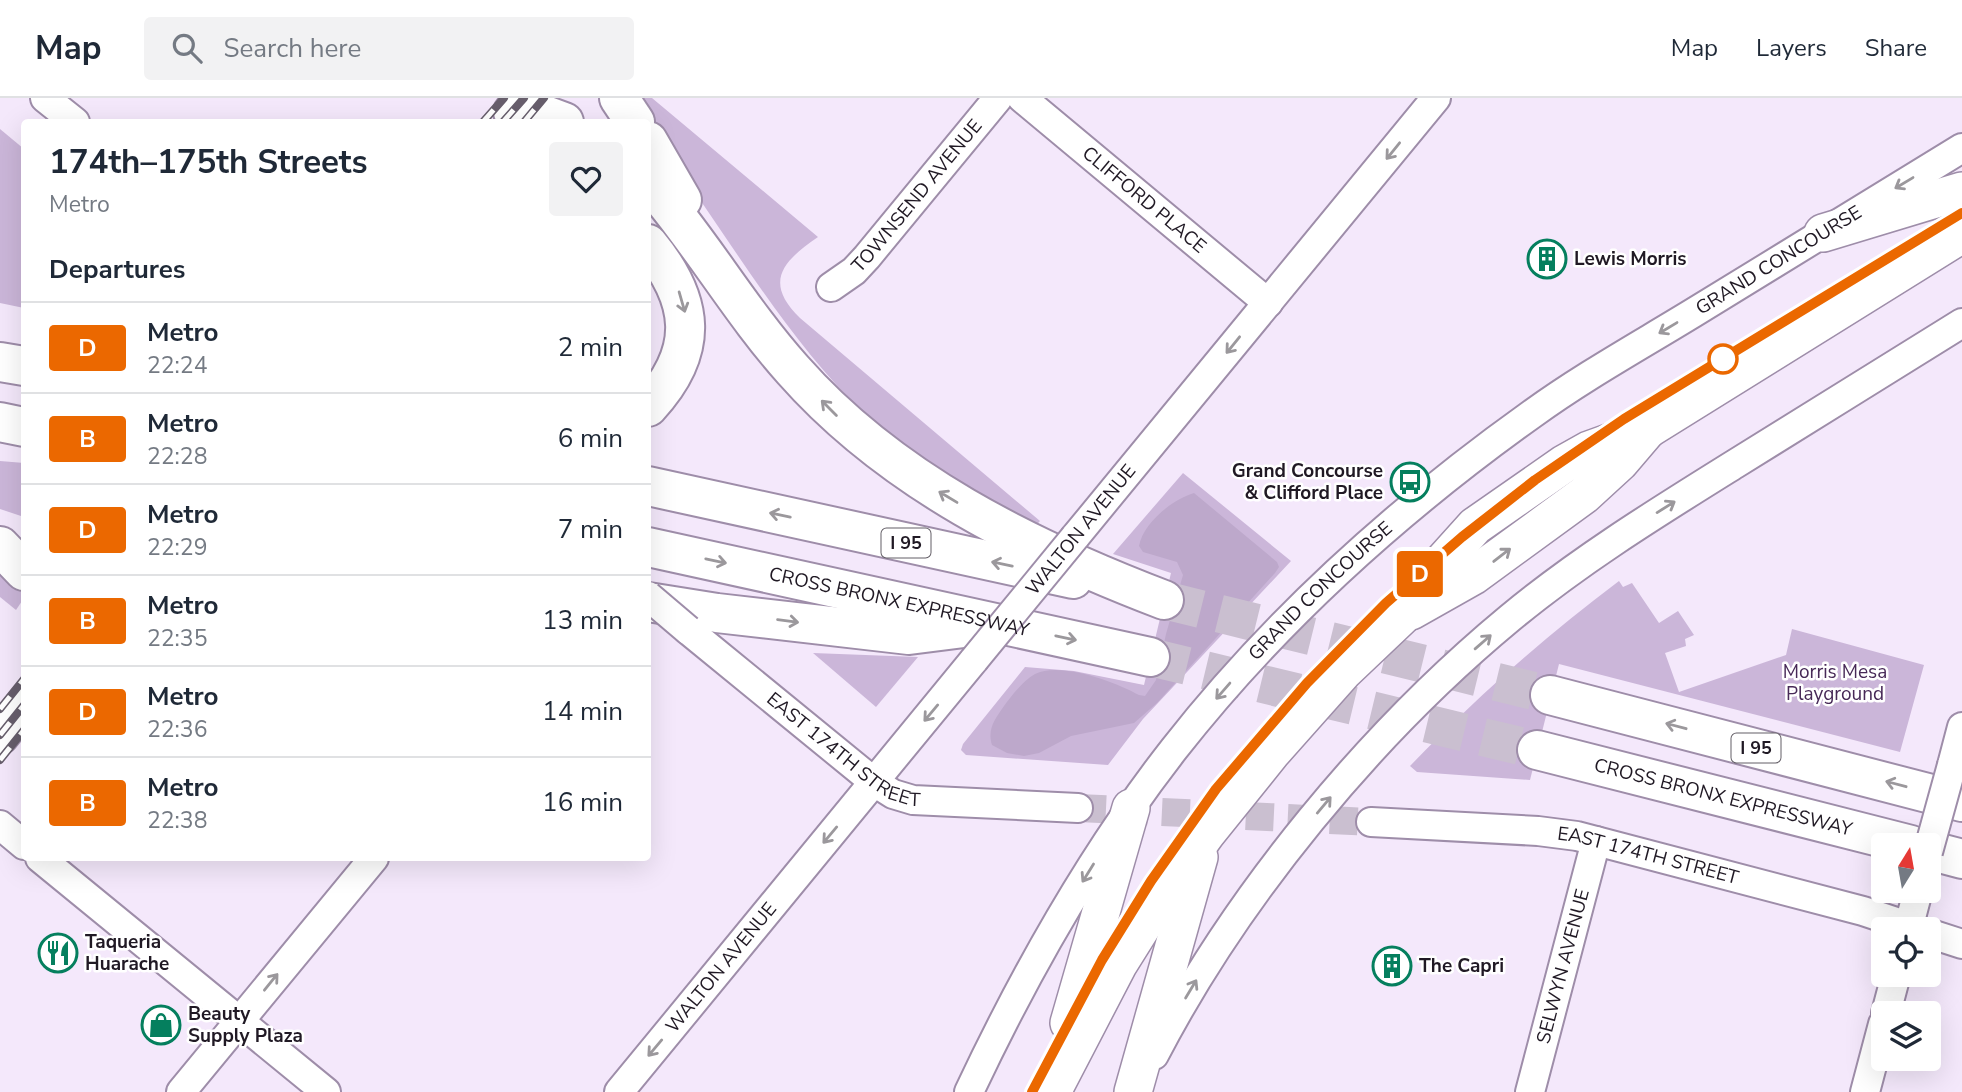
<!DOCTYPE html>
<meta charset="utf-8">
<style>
:root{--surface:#fff;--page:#f2f2f3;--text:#1f2937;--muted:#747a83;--line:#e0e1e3}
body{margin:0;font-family:"Nunito Sans",sans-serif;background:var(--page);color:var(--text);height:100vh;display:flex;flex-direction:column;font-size:26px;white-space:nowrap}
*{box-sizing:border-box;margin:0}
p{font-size:23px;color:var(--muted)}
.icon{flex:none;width:38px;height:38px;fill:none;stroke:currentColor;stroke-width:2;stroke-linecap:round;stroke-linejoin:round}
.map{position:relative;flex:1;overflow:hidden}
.side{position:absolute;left:21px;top:21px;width:630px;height:742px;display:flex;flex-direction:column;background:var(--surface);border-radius:7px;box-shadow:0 7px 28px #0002}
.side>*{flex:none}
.badge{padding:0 14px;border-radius:5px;font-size:24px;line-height:46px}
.needle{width:46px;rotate:11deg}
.tools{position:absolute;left:1871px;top:735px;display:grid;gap:14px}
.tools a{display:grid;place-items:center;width:70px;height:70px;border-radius:7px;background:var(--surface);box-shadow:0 7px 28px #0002;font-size:35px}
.map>.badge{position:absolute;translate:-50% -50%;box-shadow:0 0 0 4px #fff}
h2{padding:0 28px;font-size:26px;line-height:63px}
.round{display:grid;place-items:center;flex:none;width:74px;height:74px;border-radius:7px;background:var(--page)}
.summary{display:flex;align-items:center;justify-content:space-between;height:119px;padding:0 28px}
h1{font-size:33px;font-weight:700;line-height:52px}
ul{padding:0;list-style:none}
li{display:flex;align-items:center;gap:21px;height:91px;padding:0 28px;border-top:2px solid var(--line)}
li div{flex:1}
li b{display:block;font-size:26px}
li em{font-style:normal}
li .badge{min-width:77px;font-weight:700;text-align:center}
header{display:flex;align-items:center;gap:42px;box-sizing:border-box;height:98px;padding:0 35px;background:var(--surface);border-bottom:2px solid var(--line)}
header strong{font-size:33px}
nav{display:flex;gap:38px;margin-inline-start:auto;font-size:24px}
.search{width:490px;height:63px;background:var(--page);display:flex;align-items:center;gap:18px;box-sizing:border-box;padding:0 24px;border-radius:7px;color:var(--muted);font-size:26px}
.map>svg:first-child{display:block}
.green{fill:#cbb6d9}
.forest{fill:#bda8cb}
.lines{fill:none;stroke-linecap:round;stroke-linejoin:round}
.minor-tunnel{stroke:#cabfd0;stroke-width:28;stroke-dasharray:28 14;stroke-linecap:butt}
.highway-tunnel{stroke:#cabfd0;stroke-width:38;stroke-dasharray:38 19;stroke-linecap:butt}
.minor-casing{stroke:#9e8da9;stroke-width:32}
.major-casing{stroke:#9e8da9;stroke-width:40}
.highway-casing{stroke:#9e8da9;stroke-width:42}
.minor{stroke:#fff;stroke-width:28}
.major{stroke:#fff;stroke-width:37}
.highway{stroke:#fff;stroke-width:38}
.rail-casing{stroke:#675e6c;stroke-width:8}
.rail{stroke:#fff;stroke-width:5;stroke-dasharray:16;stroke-linecap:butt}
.minor-bridge-casing{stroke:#9e8da9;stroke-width:32;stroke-linecap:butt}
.minor-bridge{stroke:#fff;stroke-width:28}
.oneway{stroke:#9b989c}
.line-casing{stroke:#fff;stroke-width:16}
.line{stroke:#eb6800;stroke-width:10}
.stop-dot{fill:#fff;stroke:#eb6800;stroke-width:3.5}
.labels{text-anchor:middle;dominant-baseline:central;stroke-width:5;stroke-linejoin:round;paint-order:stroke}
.shield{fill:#fff;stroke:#635e66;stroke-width:2}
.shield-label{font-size:18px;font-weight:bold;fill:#201924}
.street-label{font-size:19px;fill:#201924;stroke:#fff}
.poi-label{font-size:19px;font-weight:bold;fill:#201924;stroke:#fff;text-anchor:start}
.park-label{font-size:19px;fill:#472957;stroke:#fff}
</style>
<header>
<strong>Map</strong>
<div class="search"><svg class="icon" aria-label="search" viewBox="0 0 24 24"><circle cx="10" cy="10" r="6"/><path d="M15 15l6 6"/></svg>Search here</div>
<nav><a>Map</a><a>Layers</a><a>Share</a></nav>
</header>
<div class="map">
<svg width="1962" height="994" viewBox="0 0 1962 994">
<rect width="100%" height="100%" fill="#f4e8fb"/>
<!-- green -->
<g class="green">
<path d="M 631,0 L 652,0 L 818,139 C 783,163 763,184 800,220 L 1040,423 L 1032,432 C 974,398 915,364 866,317 C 812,266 771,206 730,146 C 697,97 664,49 631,0 Z"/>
<path d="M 0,31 L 24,51 L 24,210 L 0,205 Z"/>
<path d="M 0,363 L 24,365 L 24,419 L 0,411 Z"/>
<path d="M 1183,375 L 1291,463 L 1143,621 L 1108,667 L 966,657 L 961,652 L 963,646 L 1025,569 L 1074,573 L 1144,587 L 1171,475 L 1113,456 Z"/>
<path d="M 0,473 L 24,496 L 24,500 L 16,512 L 0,499 Z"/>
<path d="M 1619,483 L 1623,489 L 1632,485 L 1659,525 L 1678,513 L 1694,537 L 1685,541 L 1686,548 L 1665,555 L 1679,594 L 1786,557 L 1792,531 L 1924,567 L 1900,654 L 1559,566 L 1530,682 L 1417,674 L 1410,668 C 1477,599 1542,541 1619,483 Z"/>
<path d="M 813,555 L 918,559 L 876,609 Z"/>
</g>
<!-- forest -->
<path class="forest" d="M 1194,395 L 1277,464 L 1279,469 L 1275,475 L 1157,605 L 1134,625 L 1071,638 L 1039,655 L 1024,658 L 1007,655 L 992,647 C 987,631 995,621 1004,608 C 1011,598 1024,582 1035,576 C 1060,563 1116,584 1139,597 L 1145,598 L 1156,582 L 1166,536 L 1183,477 L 1177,464 L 1143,454 L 1139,448 C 1143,425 1173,401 1194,395 Z"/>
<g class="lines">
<!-- minor-tunnel -->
<path class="minor-tunnel" d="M 1078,710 L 1371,724"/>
<!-- highway-tunnel -->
<g class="highway-tunnel">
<path d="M 1164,502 L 1550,597"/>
<path d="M 1150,559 L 1537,652"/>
</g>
<defs>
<g id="minor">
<path d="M 45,0 L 75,24"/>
<path id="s1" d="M 1022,0 L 1268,205"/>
<path id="s2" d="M 831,189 L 854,173 L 867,159 L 998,0"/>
<path d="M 1075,439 L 1436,0"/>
<path id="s3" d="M 688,532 L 874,684 L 893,696 L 913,702 L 1078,710"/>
<path d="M 1952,667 L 1962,629"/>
<path id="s4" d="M 1371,724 L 1538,733 L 1577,738 L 1863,813 L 1917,831"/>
<path d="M 0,727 L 24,747"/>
<path d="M 40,760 L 326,994"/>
<path d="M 1908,831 L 1918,793"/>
<path d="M 1928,835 L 1962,846"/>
<path d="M 1886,915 L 1896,877"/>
<path d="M 1154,957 C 1237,797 1371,635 1510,520 C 1580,462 1658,414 1735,366 C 1811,319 1886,272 1962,225"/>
<path d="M 181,994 L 374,760"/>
<path id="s5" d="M 619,994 L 974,562"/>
<path id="s6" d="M 969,994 C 1026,873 1092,756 1174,651 C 1275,522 1399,411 1532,316 C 1583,279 1639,248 1693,215 C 1783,160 1872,105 1962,50"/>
<path id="s7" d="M 1530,994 L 1596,743"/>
<path d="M 1865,994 L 1883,926"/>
</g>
<g id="major">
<path d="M 1823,135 L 1962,93"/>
<path d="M 1411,513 L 1473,478 L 1584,397 L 1620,364 L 1649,330"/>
<path d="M 0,638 L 24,608"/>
<path d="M 1069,925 L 1131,710"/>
<path d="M 1052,994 L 1118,867 L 1160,800 L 1206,736 L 1272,654 L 1344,573 L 1402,518 L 1439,468 L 1475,428 L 1564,366 L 1589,352 L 1650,330 L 1962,136"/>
<path d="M 1133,994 L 1199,759"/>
</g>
<g id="highway">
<path d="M 619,0 L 635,24"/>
<path d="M 518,24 L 513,14 L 545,17 L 564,24"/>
<path d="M 648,43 L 682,102"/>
<path d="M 648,83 C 700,142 740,213 793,272 C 891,383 1028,450 1164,502"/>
<path d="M 648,146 C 695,203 700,253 648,309"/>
<path d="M 0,264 L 24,268"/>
<path d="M 0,324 L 24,329"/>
<path d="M 648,388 L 1073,481"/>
<path d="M 0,448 L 24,473"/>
<path id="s8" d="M 648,449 L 1150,559"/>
<path d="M 648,504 L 717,515 L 909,537 L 972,529"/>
<path d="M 1550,597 L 1962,704"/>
<path id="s9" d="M 1537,652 L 1911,747"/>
<path d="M 1928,752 L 1962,761"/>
</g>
</defs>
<!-- minor casing -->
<use href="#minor" class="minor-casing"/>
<!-- major casing -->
<use href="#major" class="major-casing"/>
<!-- highway casing -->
<use href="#highway" class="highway-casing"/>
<!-- minor -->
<use href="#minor" class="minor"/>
<!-- major -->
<use href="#major" class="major"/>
<!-- highway -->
<use href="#highway" class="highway"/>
<defs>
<g id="rail">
<path d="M 483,24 L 504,0"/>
<path d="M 503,24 L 524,0"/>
<path d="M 524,24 L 544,0"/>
<path d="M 0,611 L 24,581"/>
<path d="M 0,637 L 24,607"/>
<path d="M 0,662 L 24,632"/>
</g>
</defs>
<!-- rail casing -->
<use href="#rail" class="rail-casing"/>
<!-- rail -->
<use href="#rail" class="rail"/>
<defs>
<g id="minor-bridge">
<path d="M 648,498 L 688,532"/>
<path d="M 974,562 L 1075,439"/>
<path d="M 1928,754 L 1952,667"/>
</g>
</defs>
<!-- minor-bridge casing -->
<use href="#minor-bridge" class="minor-bridge-casing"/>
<!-- minor-bridge -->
<use href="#minor-bridge" class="minor-bridge"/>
</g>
<!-- one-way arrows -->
<defs><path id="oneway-shaft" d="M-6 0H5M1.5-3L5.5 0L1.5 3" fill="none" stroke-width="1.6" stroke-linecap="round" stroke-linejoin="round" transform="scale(1.75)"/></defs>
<g class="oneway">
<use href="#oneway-shaft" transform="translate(1393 53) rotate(129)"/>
<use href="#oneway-shaft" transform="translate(1904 85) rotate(149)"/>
<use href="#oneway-shaft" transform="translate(682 204) rotate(74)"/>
<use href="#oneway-shaft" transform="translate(1668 230) rotate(149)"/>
<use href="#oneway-shaft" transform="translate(1233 247) rotate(129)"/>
<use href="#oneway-shaft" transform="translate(829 310) rotate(-135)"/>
<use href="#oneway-shaft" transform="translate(948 399) rotate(-149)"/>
<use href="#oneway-shaft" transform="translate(1666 409) rotate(-32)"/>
<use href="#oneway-shaft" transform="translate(780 417) rotate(-168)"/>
<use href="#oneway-shaft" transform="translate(1502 457) rotate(-38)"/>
<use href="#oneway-shaft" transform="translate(716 463) rotate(12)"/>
<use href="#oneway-shaft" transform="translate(1002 466) rotate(-168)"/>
<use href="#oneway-shaft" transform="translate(788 523) rotate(7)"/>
<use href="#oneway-shaft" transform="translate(1066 540) rotate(12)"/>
<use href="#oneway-shaft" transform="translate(1483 544) rotate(-41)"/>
<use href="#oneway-shaft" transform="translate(1223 593) rotate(131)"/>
<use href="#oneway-shaft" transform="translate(931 615) rotate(130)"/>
<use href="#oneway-shaft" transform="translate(1676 628) rotate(-165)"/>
<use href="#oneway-shaft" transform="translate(1896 686) rotate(-165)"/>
<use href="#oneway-shaft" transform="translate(1324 707) rotate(-50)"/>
<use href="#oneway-shaft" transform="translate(830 737) rotate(130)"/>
<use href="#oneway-shaft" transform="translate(1088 775) rotate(122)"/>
<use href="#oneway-shaft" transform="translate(271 884) rotate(-51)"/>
<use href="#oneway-shaft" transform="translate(1191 891) rotate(-59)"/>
<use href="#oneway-shaft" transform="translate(655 950) rotate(130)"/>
</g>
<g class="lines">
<defs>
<path id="line" d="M 1032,994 L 1102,862 L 1151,783 L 1216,691 L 1307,585 L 1386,505 L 1462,439 L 1535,382 L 1624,321 L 1962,115"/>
</defs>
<!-- line casing -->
<use href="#line" class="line-casing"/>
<!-- line -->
<use href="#line" class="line"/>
</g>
<!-- icons -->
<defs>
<symbol id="building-ring" viewBox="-11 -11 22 22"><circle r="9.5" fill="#fff" stroke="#057f5e" stroke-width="1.5"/><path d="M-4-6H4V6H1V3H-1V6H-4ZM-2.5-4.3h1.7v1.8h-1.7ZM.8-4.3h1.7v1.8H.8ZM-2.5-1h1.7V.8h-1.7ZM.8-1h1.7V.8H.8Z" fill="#057f5e"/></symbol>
<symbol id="bus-ring" viewBox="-11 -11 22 22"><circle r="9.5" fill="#fff" stroke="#057f5e" stroke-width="1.5"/><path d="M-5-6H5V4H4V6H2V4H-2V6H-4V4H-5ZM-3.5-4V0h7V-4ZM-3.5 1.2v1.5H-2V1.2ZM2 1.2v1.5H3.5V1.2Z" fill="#057f5e"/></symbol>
<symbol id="restaurant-ring" viewBox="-11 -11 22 22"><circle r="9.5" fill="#fff" stroke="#057f5e" stroke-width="1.5"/><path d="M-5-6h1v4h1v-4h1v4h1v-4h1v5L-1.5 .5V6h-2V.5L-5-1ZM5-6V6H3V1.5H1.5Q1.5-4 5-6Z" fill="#057f5e"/></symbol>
<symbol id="shop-ring" viewBox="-11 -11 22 22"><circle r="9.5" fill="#fff" stroke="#057f5e" stroke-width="1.5"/><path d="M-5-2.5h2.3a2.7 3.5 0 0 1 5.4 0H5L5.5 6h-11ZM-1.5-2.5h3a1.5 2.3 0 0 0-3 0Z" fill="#057f5e"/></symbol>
</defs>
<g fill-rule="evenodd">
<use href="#building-ring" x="1525" y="139" width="44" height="44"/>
<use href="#bus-ring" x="1388" y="362" width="44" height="44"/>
<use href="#restaurant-ring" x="36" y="833" width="44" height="44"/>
<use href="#building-ring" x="1370" y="846" width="44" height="44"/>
<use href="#shop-ring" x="139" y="905" width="44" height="44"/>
</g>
<!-- markers -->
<circle class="stop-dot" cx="1723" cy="261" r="14"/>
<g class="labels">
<!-- shield labels -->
<g class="shield">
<rect x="881.5" y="430.5" width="49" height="29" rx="5"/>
<rect x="1731.5" y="635.5" width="49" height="29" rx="5"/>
</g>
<g class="shield-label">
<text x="906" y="445">I 95</text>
<text x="1756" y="650">I 95</text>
</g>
<!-- street labels -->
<g class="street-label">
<text stroke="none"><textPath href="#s2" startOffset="126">TOWNSEND AVENUE</textPath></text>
<text stroke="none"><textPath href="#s1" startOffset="159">CLIFFORD PLACE</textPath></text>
<text stroke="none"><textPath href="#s6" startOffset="1183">GRAND CONCOURSE</textPath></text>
<text transform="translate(1081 432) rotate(-51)">WALTON AVENUE</text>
<text stroke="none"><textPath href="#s6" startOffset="616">GRAND CONCOURSE</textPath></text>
<text stroke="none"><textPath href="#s8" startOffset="257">CROSS BRONX EXPRESSWAY</textPath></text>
<text stroke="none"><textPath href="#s3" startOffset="198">EAST 174TH STREET</textPath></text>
<text stroke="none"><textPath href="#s9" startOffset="192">CROSS BRONX EXPRESSWAY</textPath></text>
<text stroke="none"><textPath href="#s4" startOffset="280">EAST 174TH STREET</textPath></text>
<text stroke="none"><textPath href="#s7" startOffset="130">SELWYN AVENUE</textPath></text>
<text stroke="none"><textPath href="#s5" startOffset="161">WALTON AVENUE</textPath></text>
</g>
<!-- poi labels -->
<g class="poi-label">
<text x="1574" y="161">Lewis Morris</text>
<text x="1383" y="373" text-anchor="end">Grand Concourse<tspan x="1383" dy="22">&amp; Clifford Place</tspan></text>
<text x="85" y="844">Taqueria<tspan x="85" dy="22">Huarache</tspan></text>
<text x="1419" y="868">The Capri</text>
<text x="188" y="916">Beauty<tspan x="188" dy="22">Supply Plaza</tspan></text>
</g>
<!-- park labels -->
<g class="park-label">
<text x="1835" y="574">Morris Mesa<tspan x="1835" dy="22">Playground</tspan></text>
</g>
</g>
</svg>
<div class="tools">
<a><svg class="needle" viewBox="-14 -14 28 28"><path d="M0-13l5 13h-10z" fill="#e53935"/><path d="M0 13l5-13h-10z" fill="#747a83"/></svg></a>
<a><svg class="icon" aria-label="locate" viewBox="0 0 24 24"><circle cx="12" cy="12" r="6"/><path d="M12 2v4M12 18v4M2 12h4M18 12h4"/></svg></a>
<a><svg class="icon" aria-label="layers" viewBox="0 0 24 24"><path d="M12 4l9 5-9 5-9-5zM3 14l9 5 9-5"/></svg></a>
</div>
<b class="badge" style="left:1420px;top:476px;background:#eb6800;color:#fff">D</b>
<section class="side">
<div class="summary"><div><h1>174th–175th Streets</h1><p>Metro</p></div><a class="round"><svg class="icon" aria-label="heart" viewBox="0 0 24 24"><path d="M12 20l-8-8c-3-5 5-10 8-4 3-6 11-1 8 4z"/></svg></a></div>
<h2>Departures</h2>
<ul>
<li><span class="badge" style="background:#eb6800;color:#fff">D</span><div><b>Metro</b><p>22:24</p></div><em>2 min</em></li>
<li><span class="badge" style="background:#eb6800;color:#fff">B</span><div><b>Metro</b><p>22:28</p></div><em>6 min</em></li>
<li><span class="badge" style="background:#eb6800;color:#fff">D</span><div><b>Metro</b><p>22:29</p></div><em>7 min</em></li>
<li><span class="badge" style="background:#eb6800;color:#fff">B</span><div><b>Metro</b><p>22:35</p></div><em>13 min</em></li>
<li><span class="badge" style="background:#eb6800;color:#fff">D</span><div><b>Metro</b><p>22:36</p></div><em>14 min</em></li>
<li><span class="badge" style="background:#eb6800;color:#fff">B</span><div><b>Metro</b><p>22:38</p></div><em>16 min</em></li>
</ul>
</section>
</div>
